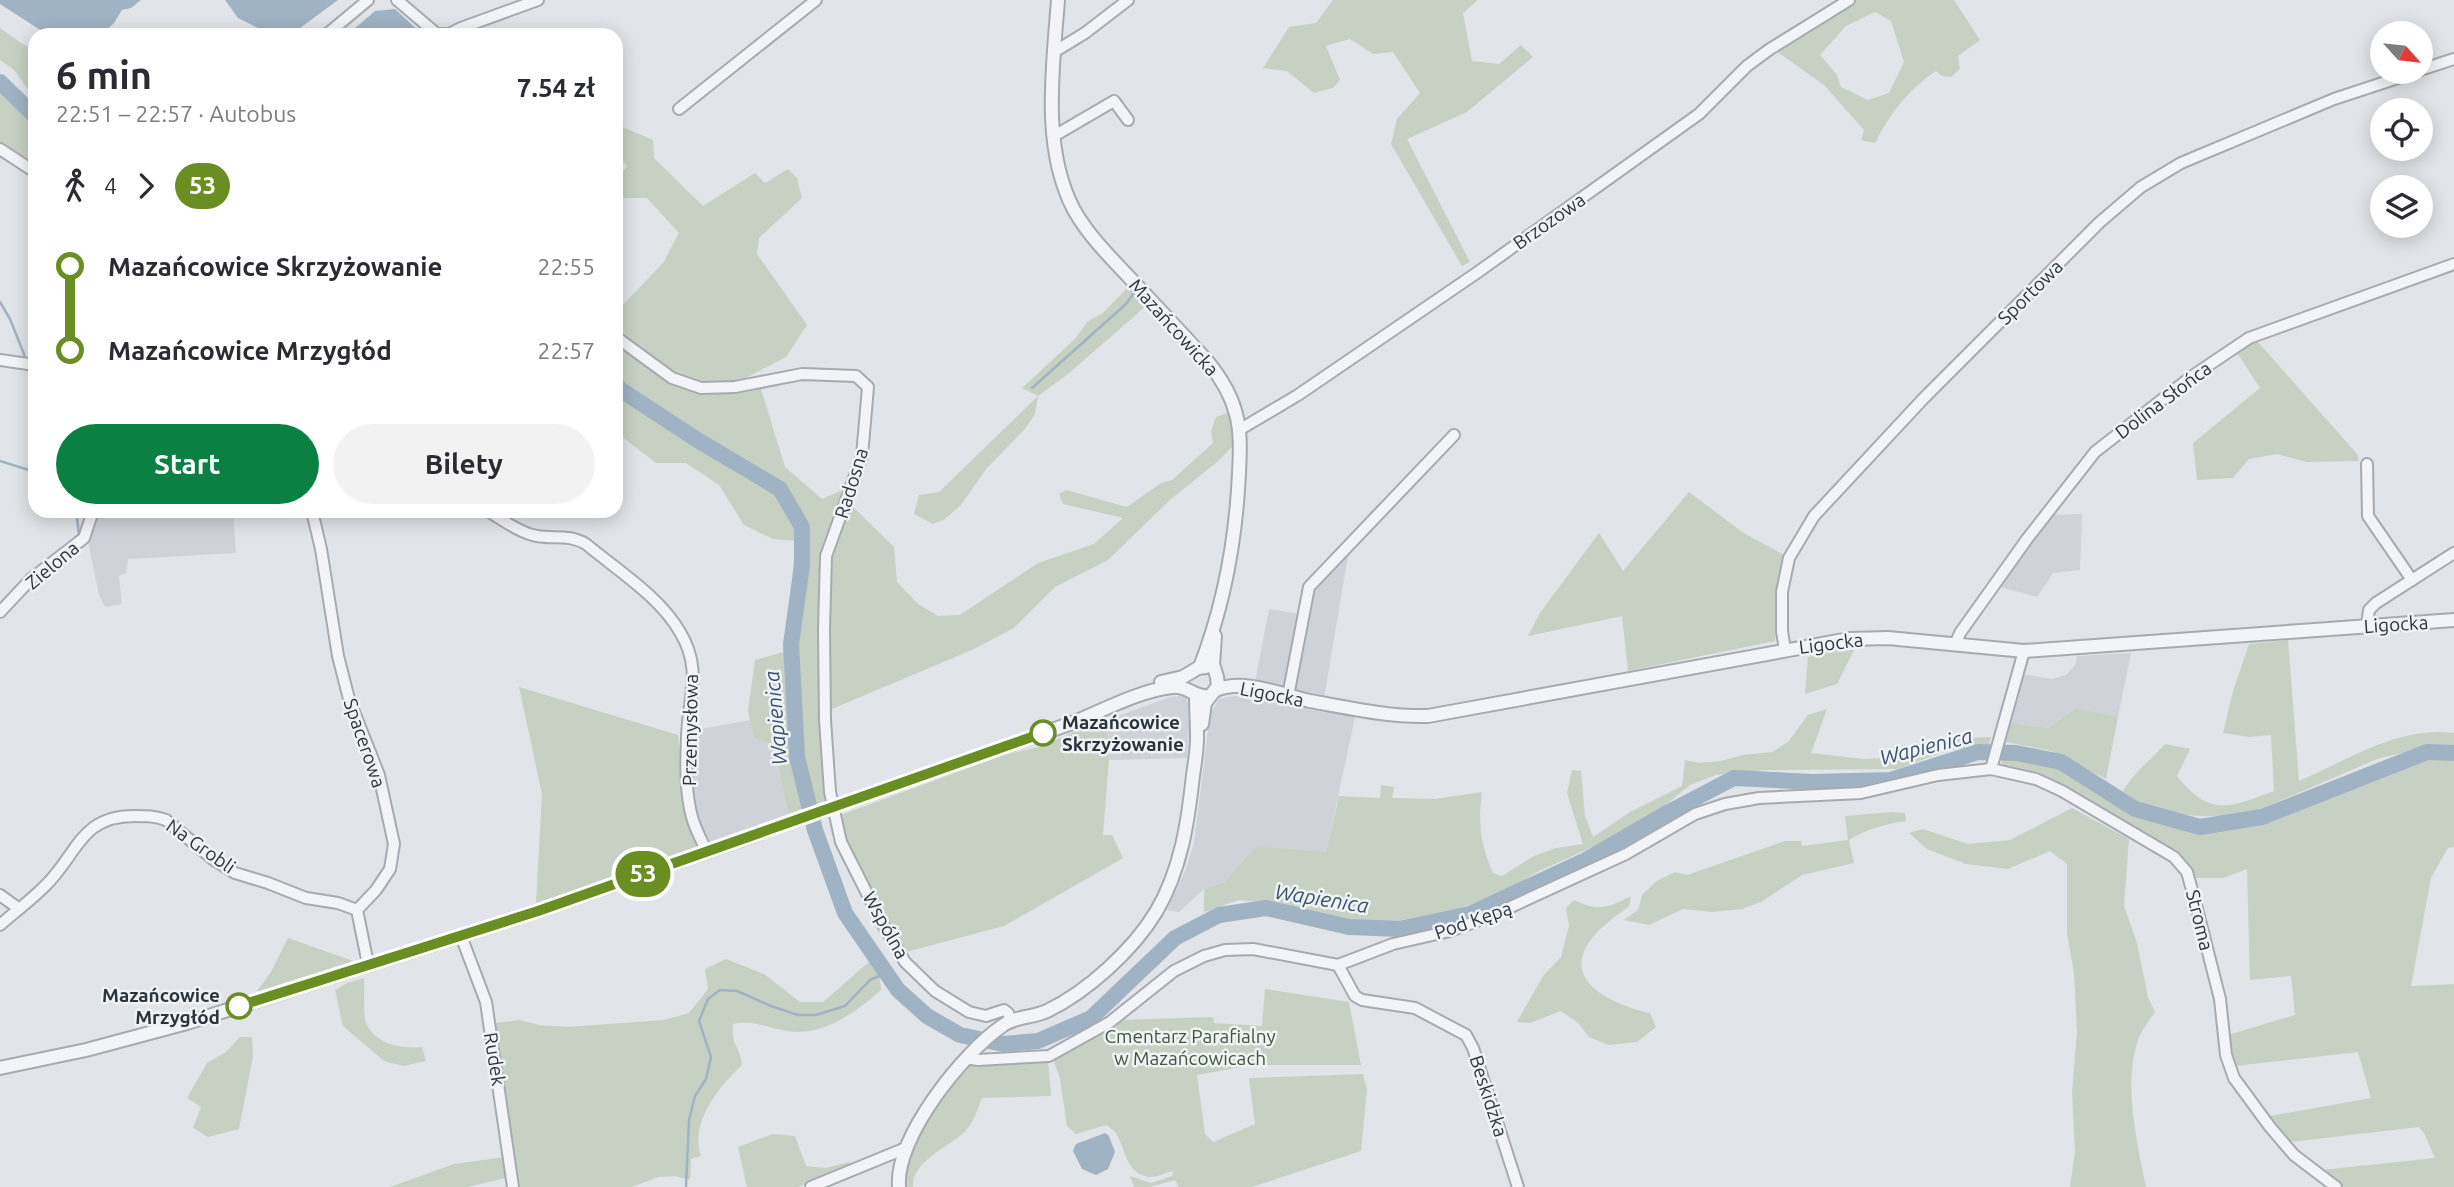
<!DOCTYPE html>
<html lang="pl">
<meta charset="utf-8">
<style>
:root{--surface:#fff;--page:#f2f2f3;--text:#2b2b33;--muted:#7c7c81;--accent:#0b8043}
body{margin:0;font-family:Ubuntu,sans-serif;background:var(--page);color:var(--text);height:100vh;display:flex;flex-direction:column;font-size:26px;white-space:nowrap}
*{box-sizing:border-box;margin:0}
p{font-size:23px;color:var(--muted)}
.icon{flex:none;width:38px;height:38px;fill:none;stroke:currentColor;stroke-width:2;stroke-linecap:round;stroke-linejoin:round}
.map{position:relative;flex:1;overflow:hidden}
.drawer{position:absolute;left:28px;top:28px;width:595px;height:490px;display:flex;flex-direction:column;background:var(--surface);border-radius:21px;box-shadow:0 4px 18px #0003}
.drawer>*{flex:none}
.badge{padding:0 14px;border-radius:23px;font-size:24px;line-height:46px}
.needle{width:46px;rotate:117deg}
.controls{position:absolute;left:2370px;top:21px;display:grid;gap:14px}
.controls a{display:grid;place-items:center;width:63px;height:63px;border-radius:50%;background:var(--surface);box-shadow:0 4px 18px #0003;font-size:35px}
.map>.badge{position:absolute;translate:-50% -50%;box-shadow:0 0 0 4px #fff}
.legs{display:flex;align-items:center;gap:10px;height:77px;padding:0 28px;font-size:23px}
.legs p{margin-inline-start:auto}
.headline{display:flex;align-items:center;justify-content:space-between;height:119px;padding:0 28px}
h1{font-size:38px;font-weight:700;line-height:52px}
.button{display:flex;gap:14px;margin-top:auto;padding:14px 28px}
.button a{flex:1;height:80px;border-radius:42px;background:var(--accent);color:#fff;font-size:28px;font-weight:700;line-height:80px;text-align:center}
.button a+a{background:var(--page);color:var(--text)}
ul{padding:0 28px;list-style:none}
li{display:flex;align-items:center;gap:24px;height:84px;font-size:26px}
li i{display:grid;place-items:center;width:10px;height:100%;margin:0 9px;background:currentColor}
li i::after{content:'';width:18px;height:18px;margin:-9px;border:5px solid;border-radius:50%;background:var(--surface)}
li p{margin-inline-start:auto}
li:first-child i{background:linear-gradient(#0000 50%,currentColor 0)}
li:last-child i{background:linear-gradient(currentColor 50%,#0000 0)}
.map>svg:first-child{display:block}
.built{fill:#cfd3d9}
.green{fill:#c7d1c3;fill-rule:evenodd}
.water{fill:#a0b3c4}
.lines{fill:none;stroke-linecap:round;stroke-linejoin:round}
.stream{stroke:#a0b3c4;stroke-width:2.5}
.river{stroke:#a0b3c4;stroke-width:16}
.minor-casing{stroke:#a7abb1;stroke-width:14}
.tertiary-casing{stroke:#a7abb1;stroke-width:16}
.minor{stroke:#f3f4f7;stroke-width:10}
.tertiary{stroke:#f3f4f7;stroke-width:12}
.line-1-casing{stroke:#fff;stroke-width:16}
.line-1{stroke:#6b8e23;stroke-width:10}
.stop-1-dot{fill:#fff;stroke:#6b8e23;stroke-width:3.5}
.labels{text-anchor:middle;dominant-baseline:central;stroke-width:5;stroke-linejoin:round;paint-order:stroke}
.street-label{font-size:19px;fill:#2b333d;stroke:#f0f3f5}
.stop-label{font-size:19px;font-weight:bold;fill:#2b333d;stroke:#f0f3f5;text-anchor:start}
.park-label{font-size:19px;fill:#41573a;stroke:#f0f3f5}
.water-label{font-size:21px;font-style:italic;fill:#3a536c;stroke:#f0f3f5}
</style>
<div class="map">
<svg width="2454" height="1187" viewBox="0 0 2454 1187">
<rect width="100%" height="100%" fill="#e1e4e8"/>
<!-- built -->
<g class="built">
<path d="M 97,511 L 233,511 L 236,553 L 128,559 L 126,573 L 119,576 L 122,604 L 105,607 L 99,595 L 87,538 Z"/>
<path d="M 2082,514 L 2080,570 L 2053,573 L 2037,597 L 1997,586 L 2050,515 Z"/>
<path d="M 1349,550 L 1324,698 L 1293,692 L 1311,590 Z"/>
<path d="M 1269,609 L 1300,614 L 1287,692 L 1255,682 Z"/>
<path d="M 2131,653 L 2118,717 L 2076,708 L 2048,728 L 2011,723 L 2022,674 L 2052,679 L 2066,675 L 2075,665 L 2077,656 Z"/>
<path d="M 1181,696 L 1187,699 L 1190,711 L 1187,758 L 1109,760 L 1107,720 L 1170,697 Z"/>
<path d="M 1234,696 L 1254,697 L 1355,717 L 1326,853 L 1256,846 L 1224,882 L 1204,889 L 1179,912 L 1167,910 L 1185,871 L 1194,843 L 1210,714 L 1219,699 Z"/>
<path d="M 750,720 L 754,738 L 774,746 L 788,814 L 708,845 L 694,816 L 689,774 L 690,731 Z"/>
</g>
<!-- green -->
<g class="green">
<path d="M 1333,0 L 1478,0 L 1463,13 L 1472,61 L 1499,64 L 1521,45 L 1533,57 L 1467,112 L 1407,139 L 1470,262 L 1462,266 L 1391,144 L 1397,119 L 1420,93 L 1393,52 L 1373,54 L 1350,39 L 1326,46 L 1340,80 L 1333,88 L 1314,93 L 1287,71 L 1263,68 L 1289,27 L 1316,23 Z"/>
<path d="M 1857,0 L 1954,0 L 1980,40 L 1958,56 L 1960,69 L 1951,77 L 1942,76 L 1936,71 C 1909,89 1890,113 1875,143 L 1861,140 L 1864,130 L 1824,85 L 1775,50 L 1836,11 ZM 1875,12 L 1891,21 L 1904,62 L 1889,93 L 1868,100 L 1841,87 L 1837,75 L 1820,55 L 1846,26 Z"/>
<path d="M 0,28 L 21,43 L 35,50 L 35,99 L 14,70 L 0,60 Z"/>
<path d="M 0,92 L 35,125 L 35,169 L 0,145 Z"/>
<path d="M 616,124 L 653,140 L 654,158 L 703,206 L 755,173 L 765,183 L 788,169 L 797,178 L 802,198 L 759,238 L 757,254 L 807,325 L 786,357 L 734,384 L 701,385 L 673,375 L 616,333 L 616,312 L 663,263 L 679,233 L 647,198 L 616,198 L 616,178 L 627,167 L 616,150 Z"/>
<path d="M 1128,287 L 1146,306 L 1068,374 L 1038,396 L 1035,414 L 1025,429 L 986,469 L 961,505 L 945,519 L 933,524 L 914,514 L 919,495 L 939,492 L 1038,396 L 1022,388 L 1076,338 L 1087,322 L 1103,313 Z"/>
<path d="M 616,341 L 700,390 L 760,386 L 785,467 L 822,499 L 847,488 L 824,554 L 820,721 L 825,801 L 788,814 L 774,746 L 754,738 L 748,711 L 755,660 L 784,652 L 796,541 L 773,539 L 744,525 L 719,485 L 686,463 L 656,463 L 616,432 Z"/>
<path d="M 2257,341 L 2357,454 L 2359,461 L 2307,462 L 2277,454 L 2249,459 L 2233,478 L 2197,480 L 2193,443 L 2260,388 L 2236,351 Z"/>
<path d="M 1230,412 L 1233,428 L 1232,447 L 1217,462 L 1171,499 L 1108,560 L 1055,587 L 1014,628 L 972,650 L 827,711 L 828,556 L 850,504 L 894,547 L 897,582 L 918,604 L 938,616 L 960,615 L 1038,563 L 1094,544 L 1123,518 L 1063,504 L 1059,494 L 1066,490 L 1127,507 L 1161,483 L 1172,480 L 1213,443 L 1211,431 L 1216,417 Z"/>
<path d="M 1689,492 L 1742,532 L 1784,555 L 1775,641 L 1628,671 L 1622,616 L 1528,636 L 1540,613 L 1599,533 L 1623,571 Z"/>
<path d="M 2288,640 L 2299,781 C 2348,760 2398,726 2454,733 L 2454,747 L 2435,745 L 2377,759 L 2254,812 C 2211,821 2167,816 2126,798 L 2123,791 C 2134,772 2150,761 2165,744 L 2190,749 L 2177,776 C 2210,818 2231,807 2274,791 L 2271,735 L 2249,737 L 2223,733 L 2233,691 L 2249,644 Z"/>
<path d="M 1840,650 L 1854,650 L 1837,684 L 1805,694 L 1808,657 Z"/>
<path d="M 519,687 L 678,735 L 687,820 L 699,848 L 536,903 L 542,794 Z"/>
<path d="M 2076,708 L 2118,717 L 2106,779 L 2051,751 L 2006,742 L 2011,723 L 2048,728 Z"/>
<path d="M 1827,709 L 1811,753 L 1864,759 L 1902,757 L 1949,739 L 1991,737 L 1989,746 L 1949,750 L 1898,769 L 1764,770 L 1716,775 L 1690,785 L 1663,807 L 1599,844 L 1537,872 L 1504,892 L 1464,907 L 1414,921 L 1366,923 L 1321,916 L 1273,903 L 1239,900 L 1204,912 L 1204,889 L 1224,882 L 1256,846 L 1326,852 L 1339,796 L 1380,798 L 1381,785 L 1394,787 L 1392,798 L 1435,799 L 1482,792 C 1478,825 1480,842 1493,873 L 1502,876 L 1534,856 L 1556,848 L 1583,844 L 1567,793 L 1572,770 L 1581,771 L 1585,816 L 1593,837 L 1630,812 L 1682,786 L 1685,760 L 1699,763 L 1721,761 L 1743,755 L 1772,752 L 1788,742 L 1808,715 Z"/>
<path d="M 1107,720 L 1109,760 L 1103,835 L 1112,835 L 1123,858 L 1004,926 L 906,952 C 879,911 852,864 838,816 L 1004,755 L 1043,746 L 1077,730 Z"/>
<path d="M 2003,757 L 2062,765 L 2135,813 L 2203,832 L 2262,822 L 2430,757 L 2454,758 L 2454,847 L 2448,848 L 2431,878 L 2411,986 L 2454,984 L 2454,1187 L 2344,1187 L 2326,1175 L 2321,1170 L 2435,1158 L 2424,1133 L 2419,1127 L 2290,1142 L 2270,1116 L 2371,1098 L 2358,1052 L 2235,1066 L 2228,1035 L 2295,1015 L 2291,976 L 2250,980 L 2247,869 L 2223,878 L 2194,878 L 2178,855 L 2121,822 L 2071,789 L 2041,774 L 2001,764 Z"/>
<path d="M 2072,808 L 2129,839 L 2124,906 L 2137,943 L 2148,997 L 2155,1012 C 2149,1021 2141,1031 2138,1040 C 2123,1084 2137,1143 2146,1187 L 2070,1187 L 2075,1151 L 2072,1092 L 2077,1032 L 2074,973 L 2067,934 L 2067,864 L 2050,851 L 2008,869 L 1966,864 L 1927,849 L 1909,833 L 1923,829 L 1968,844 L 2010,840 Z"/>
<path d="M 1891,812 L 1905,813 L 1906,821 C 1885,824 1867,829 1849,840 L 1854,863 L 1802,875 L 1761,902 L 1742,909 L 1712,912 L 1683,909 L 1649,925 L 1624,920 L 1638,910 L 1642,895 L 1657,881 L 1675,872 L 1687,875 L 1785,841 L 1801,841 L 1802,846 L 1848,840 L 1845,816 Z"/>
<path d="M 1631,896 L 1629,906 C 1613,919 1590,933 1583,954 C 1571,989 1625,1008 1650,1013 L 1656,1027 L 1637,1042 L 1608,1045 L 1589,1037 L 1578,1023 L 1561,1011 L 1530,1023 L 1517,1022 L 1543,976 L 1561,957 L 1569,926 L 1566,908 L 1574,900 C 1600,912 1607,908 1631,896 Z"/>
<path d="M 288,938 L 353,961 L 262,993 L 257,991 L 271,972 Z"/>
<path d="M 726,959 L 764,974 L 800,1002 L 823,1002 L 870,961 L 879,970 L 881,990 C 854,1014 820,1039 782,1030 C 764,1026 750,1020 733,1024 C 731,1047 740,1045 742,1065 C 719,1086 689,1124 701,1156 L 691,1159 L 690,1180 L 675,1176 L 658,1177 L 632,1187 L 517,1187 L 495,1023 L 520,1020 L 539,1025 L 567,1027 L 664,1020 L 689,1013 L 708,989 L 705,969 Z"/>
<path d="M 364,978 C 365,991 363,1007 365,1019 C 371,1044 401,1049 422,1047 L 426,1061 L 403,1066 L 384,1061 L 343,1026 L 335,990 L 347,983 Z"/>
<path d="M 1265,989 L 1349,1002 L 1361,1065 L 1253,1065 L 1197,1075 L 1205,1134 L 1213,1142 L 1255,1124 L 1249,1078 L 1363,1074 L 1367,1089 L 1361,1151 L 1252,1187 L 1179,1187 L 1175,1180 L 1149,1187 L 1134,1187 L 1130,1176 L 1151,1183 L 1172,1176 L 1173,1171 C 1165,1173 1154,1179 1145,1176 C 1124,1170 1125,1145 1115,1132 C 1112,1129 1109,1127 1106,1125 L 1076,1134 L 1067,1126 L 1060,1079 L 1053,1059 L 1111,1026 L 1117,1027 L 1117,1020 L 1213,1017 L 1214,1023 L 1262,1026 Z"/>
<path d="M 240,1037 L 252,1037 L 253,1056 L 239,1129 L 208,1137 L 193,1128 L 201,1107 L 187,1098 L 207,1063 L 226,1052 Z"/>
<path d="M 1048,1060 L 1051,1096 L 982,1098 C 978,1108 974,1121 968,1128 C 952,1147 912,1159 913,1187 L 903,1187 C 903,1147 939,1094 966,1065 Z"/>
<path d="M 773,1134 L 795,1136 L 806,1166 L 826,1168 L 849,1162 L 850,1165 L 798,1187 L 747,1187 L 738,1147 Z"/>
<path d="M 505,1157 L 506,1178 L 467,1187 L 390,1187 L 454,1164 Z"/>
</g>
<!-- water -->
<g class="water">
<path d="M 0,0 L 141,0 L 131,8 L 122,10 L 114,23 L 101,35 L 48,35 L 0,4 Z"/>
<path d="M 225,0 L 338,0 L 292,34 L 272,35 L 238,18 Z"/>
<path d="M 395,9 L 423,35 L 347,35 L 375,11 Z"/>
<path d="M 1105,1133 L 1109,1136 L 1115,1152 L 1108,1169 L 1096,1175 L 1082,1169 L 1073,1151 L 1076,1144 Z"/>
</g>
<g class="lines">
<!-- stream -->
<g class="stream">
<path d="M 0,302 L 10,319 L 26,359"/>
<path d="M 28,367 L 35,395"/>
<path d="M 1032,388 L 1126,304 L 1134,293"/>
<path d="M 0,461 L 35,472"/>
<path d="M 74,511 L 77,517 L 79,536"/>
<path d="M 686,1187 L 689,1120 L 695,1096 L 706,1079 L 711,1057 L 699,1021 L 708,999 L 720,990 L 737,991 L 771,1006 L 798,1015 L 816,1015 L 845,1006 L 870,980 L 886,973"/>
</g>
<!-- river -->
<g class="river">
<path d="M 0,82 L 35,116"/>
<path d="M 616,384 L 621,390 L 699,441 L 780,489 L 802,527 L 802,566 L 791,644 L 797,757 L 815,830 L 845,913 L 898,990 L 927,1016 L 960,1035 L 1003,1044 L 1038,1041 L 1091,1018 L 1175,938 L 1219,915 L 1266,908 L 1349,927 L 1400,929 L 1470,914 L 1586,860 L 1669,812 L 1734,778 L 1812,782 L 1890,780 L 1978,752 L 2016,753 L 2061,762 L 2135,809 L 2200,827 L 2262,817 L 2427,752 L 2454,753"/>
</g>
<defs>
<g id="minor">
<path d="M 397,0 L 437,34 L 449,34 L 461,28 L 538,0"/>
<path d="M 326,35 L 368,0"/>
<path d="M 1054,52 L 1085,33 L 1128,0"/>
<path d="M 2420,70 L 2454,59"/>
<path d="M 679,109 L 816,0"/>
<path d="M 1054,136 L 1114,101 L 1128,120"/>
<path d="M 0,149 L 35,172"/>
<path d="M 616,337 L 672,378 L 701,388 L 735,387 L 802,374 L 856,376 L 868,387 L 862,456 L 826,556 L 824,629 L 825,720 L 830,792 L 841,842 L 882,923 L 905,962 L 935,991 L 969,1012 L 986,1016 L 1004,1010 L 1008,1013 L 1011,1020"/>
<path d="M 0,360 L 35,365"/>
<path d="M 1239,430 L 1298,395 L 1478,272 L 1699,114 L 1747,66 L 1770,49 L 1849,0"/>
<path d="M 2367,464 L 2368,516 L 2412,580"/>
<path d="M 312,511 L 321,549 L 338,656 L 349,699 L 379,775 L 394,844 L 390,869 L 376,890 L 357,910 L 368,964"/>
<path d="M 488,511 C 503,520 520,533 537,536 C 555,539 569,534 586,544 C 617,570 659,596 680,632 C 703,670 688,697 687,737 C 686,762 685,792 692,817 C 695,829 702,841 707,852"/>
<path d="M 0,612 L 31,579 L 84,538 L 93,511"/>
<path d="M 2367,626 L 2369,610 L 2376,603 L 2454,553"/>
<path d="M 1955,645 L 1960,633 L 2027,539 L 2095,452 L 2191,377 L 2249,338 L 2454,264"/>
<path d="M 1785,650 L 1782,631 L 1782,592 L 1789,558 L 1814,516 L 1923,399 L 2100,222 L 2141,187 L 2181,163 L 2334,99 L 2416,72"/>
<path d="M 1288,696 L 1309,587 L 1454,435"/>
<path d="M 1991,769 L 2024,651"/>
<path d="M 0,895 L 18,908"/>
<path d="M 0,925 C 15,912 31,900 45,886 C 78,854 80,816 134,816 C 146,816 156,816 166,820 L 214,860 L 235,873 L 268,883 L 306,898 L 338,903 L 357,910"/>
<path d="M 461,936 L 486,1002 L 513,1187"/>
<path d="M 1338,965 L 1355,996 L 1362,1000 L 1415,1008 L 1466,1035 L 1473,1048 L 1518,1187"/>
<path d="M 966,1058 L 978,1060 L 1049,1056 L 1110,1022 L 1174,971 L 1204,956 L 1225,950 L 1253,949 L 1338,965 L 1393,944 L 1450,931 L 1491,916 L 1626,854 L 1695,814 L 1725,804 L 1759,798 L 1861,793 L 1938,775 L 1991,769 L 2036,779 L 2062,791 L 2174,857 L 2187,872 L 2195,901 L 2220,999 L 2226,1055 L 2234,1078 L 2270,1127 L 2294,1155 L 2336,1187"/>
<path d="M 811,1187 L 906,1148"/>
</g>
<g id="tertiary">
<path d="M 1058,0 C 1053,67 1041,148 1074,210 C 1088,235 1109,256 1128,276 C 1155,305 1182,333 1208,362 C 1221,378 1231,394 1236,414 C 1241,432 1240,453 1239,473 C 1236,539 1224,605 1200,667"/>
<path d="M 1161,682 L 1183,677 L 1198,668 L 1206,667"/>
<path d="M 1216,690 C 1245,678 1281,695 1310,701 C 1349,708 1389,717 1428,716 L 1849,639 L 1888,638 L 2024,651 L 2454,620"/>
<path d="M 1202,724 L 1205,703 L 1218,686 L 1217,677 L 1213,664 L 1215,636"/>
<path d="M 0,1068 L 86,1050 L 187,1023 L 538,911 L 1072,723 C 1104,710 1138,691 1172,687 C 1188,685 1194,698 1209,696"/>
<path d="M 899,1187 C 895,1137 963,1053 1002,1026 C 1015,1016 1032,1018 1047,1011 C 1087,992 1133,950 1156,912 C 1181,870 1188,822 1193,775 C 1195,762 1197,750 1197,738 C 1197,723 1196,709 1196,695"/>
</g>
</defs>
<!-- minor casing -->
<use href="#minor" class="minor-casing"/>
<!-- tertiary casing -->
<use href="#tertiary" class="tertiary-casing"/>
<!-- minor -->
<use href="#minor" class="minor"/>
<!-- tertiary -->
<use href="#tertiary" class="tertiary"/>
</g>
<g class="lines">
<defs>
<path id="line-1" d="M 239,1006 L 538,911 L 1043,733"/>
</defs>
<!-- line-1 casing -->
<use href="#line-1" class="line-1-casing"/>
<!-- line-1 -->
<use href="#line-1" class="line-1"/>
</g>
<!-- markers -->
<g class="stop-1-dot">
<circle cx="1043" cy="733" r="12"/>
<circle cx="239" cy="1006" r="12"/>
</g>
<g class="labels">
<!-- street labels -->
<g class="street-label">
<text transform="translate(1549 221) rotate(-35)">Brzozowa</text>
<text transform="translate(2030 292) rotate(-45)">Sportowa</text>
<text transform="translate(1174 327) rotate(48)">Mazańcowicka</text>
<text transform="translate(2163 400) rotate(-37)">Dolina Słońca</text>
<text transform="translate(851 483) rotate(-73)">Radosna</text>
<text transform="translate(52 565) rotate(-40)">Zielona</text>
<text transform="translate(2396 624) rotate(-4)">Ligocka</text>
<text transform="translate(1831 643) rotate(-7)">Ligocka</text>
<text transform="translate(1272 694) rotate(11)">Ligocka</text>
<text transform="translate(690 730) rotate(-89)">Przemysłowa</text>
<text transform="translate(365 743) rotate(71)">Spacerowa</text>
<text transform="translate(201 846) rotate(35)">Na Grobli</text>
<text transform="translate(1473 920) rotate(-19)">Pod Kępą</text>
<text transform="translate(2200 920) rotate(76)">Stroma</text>
<text transform="translate(886 925) rotate(61)">Wspólna</text>
<text transform="translate(495 1059) rotate(81)">Rudek</text>
<text transform="translate(1489 1096) rotate(72)">Beskidzka</text>
</g>
<!-- stop labels -->
<g class="stop-label">
<text x="1062" y="722">Mazańcowice<tspan x="1062" dy="22">Skrzyżowanie</tspan></text>
<text x="220" y="995" text-anchor="end">Mazańcowice<tspan x="220" dy="22">Mrzygłód</tspan></text>
</g>
<!-- park labels -->
<g class="park-label">
<text x="1190" y="1036">Cmentarz Parafialny<tspan x="1190" dy="22">w Mazańcowicach</tspan></text>
</g>
<!-- water labels -->
<g class="water-label">
<text transform="translate(775 718) rotate(-95)">Wapienica</text>
<text transform="translate(1926 746) rotate(-14)">Wapienica</text>
<text transform="translate(1322 898) rotate(9)">Wapienica</text>
</g>
</g>
</svg>
<div class="controls">
<a><svg class="needle" viewBox="-14 -14 28 28"><path d="M0-13l5 13h-10z" fill="#e53935"/><path d="M0 13l5-13h-10z" fill="#7c7c81"/></svg></a>
<a><svg class="icon" aria-label="locate" viewBox="0 0 24 24"><circle cx="12" cy="12" r="6"/><path d="M12 2v4M12 18v4M2 12h4M18 12h4"/></svg></a>
<a><svg class="icon" aria-label="layers" viewBox="0 0 24 24"><path d="M12 4l9 5-9 5-9-5zM3 14l9 5 9-5"/></svg></a>
</div>
<b class="badge" style="left:643px;top:874px;background:#6b8e23;color:#fff">53</b>
<section class="drawer">
<div class="headline"><div><h1>6 min</h1><p>22:51 – 22:57 · Autobus</p></div><b>7.54 zł</b></div>
<div class="legs"><svg class="icon" aria-label="walk" viewBox="0 0 24 24"><circle cx="13" cy="4" r="2"/><path d="M13 8l-2 6 4 7M11 14l-3 7M7 12l3-4h3l4 4"/></svg>4<svg class="icon" aria-label="forward" viewBox="0 0 24 24"><path d="M9 5l7 7-7 7"/></svg><b class="badge" style="background:#6b8e23;color:#fff">53</b></div>
<ul>
<li><i style="color:#6b8e23"></i><b>Mazańcowice Skrzyżowanie</b><p>22:55</p></li>
<li><i style="color:#6b8e23"></i><b>Mazańcowice Mrzygłód</b><p>22:57</p></li>
</ul>
<div class="button"><a>Start</a><a>Bilety</a></div>
</section>
</div>
